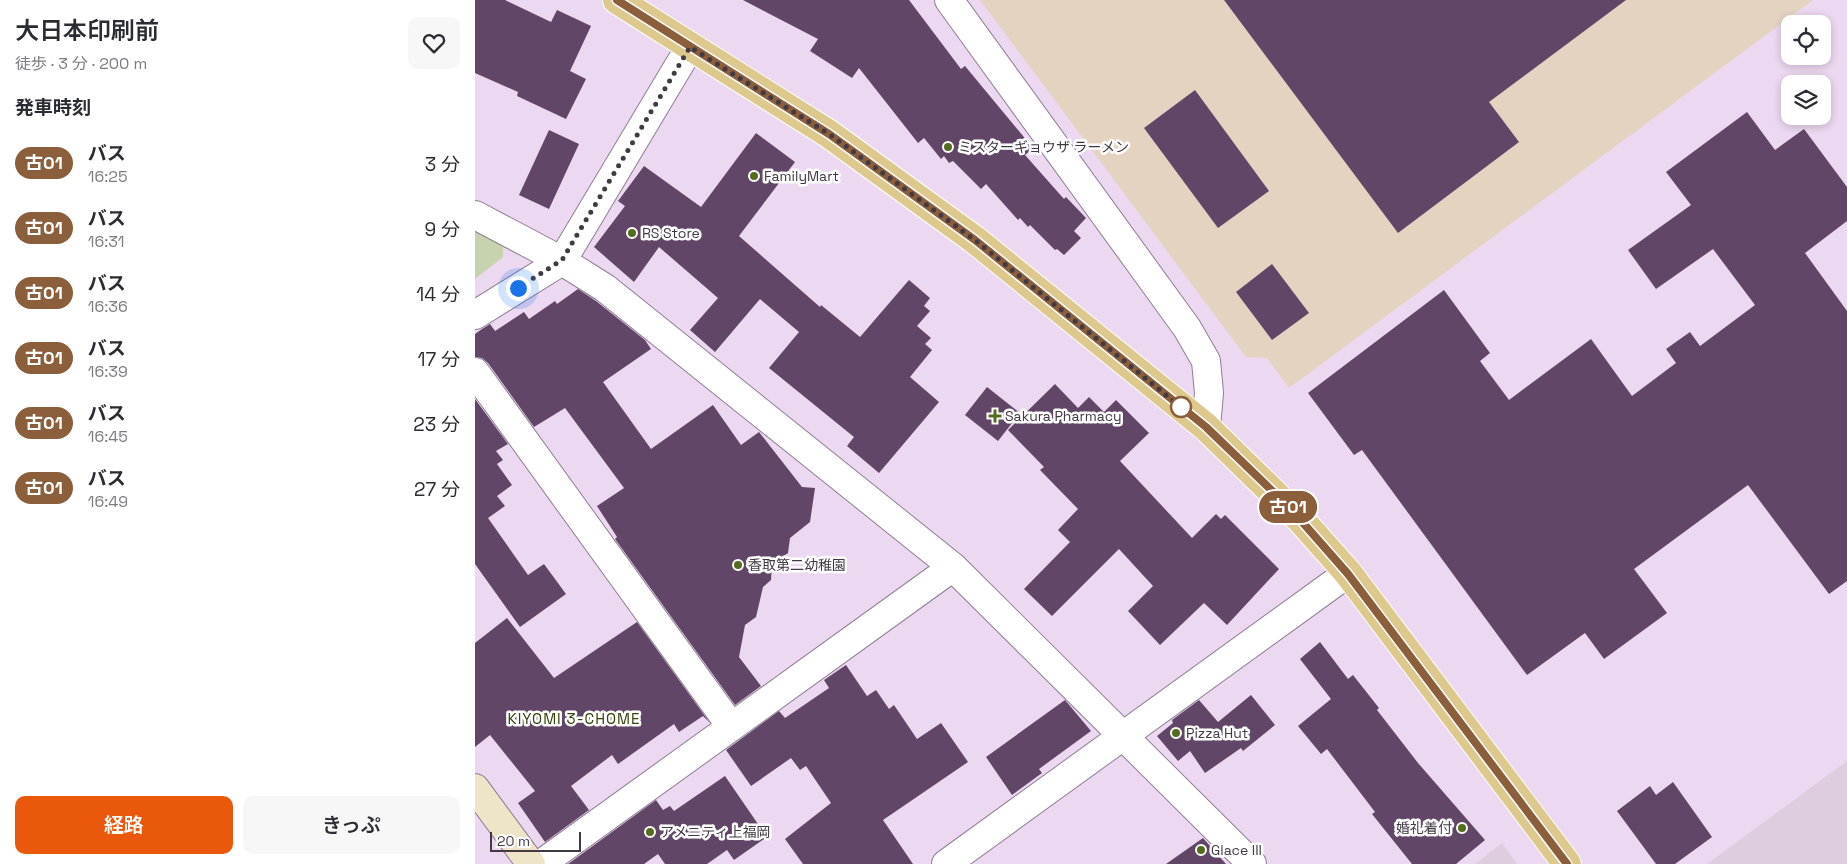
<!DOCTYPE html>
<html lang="ja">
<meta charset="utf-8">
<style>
:root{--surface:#fff;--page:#f7f7f7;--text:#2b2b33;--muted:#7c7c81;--accent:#ea580c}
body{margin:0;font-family:"Space Grotesk","Noto Sans JP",sans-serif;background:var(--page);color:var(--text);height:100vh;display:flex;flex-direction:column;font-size:19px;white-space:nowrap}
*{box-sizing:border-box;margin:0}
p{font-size:16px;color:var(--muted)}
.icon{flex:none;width:28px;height:28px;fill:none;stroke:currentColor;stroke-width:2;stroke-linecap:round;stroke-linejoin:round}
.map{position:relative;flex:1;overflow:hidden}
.drawer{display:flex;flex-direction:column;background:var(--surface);width:475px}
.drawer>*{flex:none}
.badge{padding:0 10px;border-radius:16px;font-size:18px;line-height:32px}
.buttons{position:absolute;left:1306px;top:15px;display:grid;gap:10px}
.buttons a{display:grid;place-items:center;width:50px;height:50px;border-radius:10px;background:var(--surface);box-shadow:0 2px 8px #0003;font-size:25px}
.scale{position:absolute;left:15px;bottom:12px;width:91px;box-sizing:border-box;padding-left:5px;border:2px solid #413943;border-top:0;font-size:14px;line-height:18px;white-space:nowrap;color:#413943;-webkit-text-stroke:4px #fff;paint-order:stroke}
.you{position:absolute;width:25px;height:25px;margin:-12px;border:4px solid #fff;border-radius:50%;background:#1a73e8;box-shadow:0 0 0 8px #1a73e833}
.map>.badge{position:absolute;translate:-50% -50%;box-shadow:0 0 0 2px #fff}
h2{padding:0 15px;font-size:19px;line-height:45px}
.round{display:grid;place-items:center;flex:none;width:52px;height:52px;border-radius:10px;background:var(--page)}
.overview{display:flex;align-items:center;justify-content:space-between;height:85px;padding:0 15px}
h1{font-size:24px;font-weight:600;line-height:38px}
.cta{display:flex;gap:10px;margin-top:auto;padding:10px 15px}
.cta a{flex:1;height:58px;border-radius:10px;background:var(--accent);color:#fff;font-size:20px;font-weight:600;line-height:58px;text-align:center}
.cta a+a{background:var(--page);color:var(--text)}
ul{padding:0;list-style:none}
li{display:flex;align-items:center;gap:15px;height:65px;padding:0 15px}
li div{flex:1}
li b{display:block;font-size:19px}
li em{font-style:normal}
li .badge{min-width:55px;font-weight:700;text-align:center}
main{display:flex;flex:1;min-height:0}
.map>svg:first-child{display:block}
.commercial{fill:#decdde}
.industrial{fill:#e5d3c2}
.green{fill:#c7d3ae}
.building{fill:#614667}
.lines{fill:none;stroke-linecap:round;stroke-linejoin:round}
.street-casing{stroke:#8f7e93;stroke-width:30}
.secondary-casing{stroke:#8f7e93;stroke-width:30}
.primary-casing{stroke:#fff;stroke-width:30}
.street{stroke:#fff;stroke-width:28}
.secondary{stroke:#eee4c7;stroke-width:28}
.primary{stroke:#ddc88e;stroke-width:28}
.line-casing{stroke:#fff;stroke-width:11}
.line{stroke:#8b5e3c;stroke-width:8}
.walk{stroke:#413943;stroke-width:5;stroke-dasharray:0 9}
.poi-dot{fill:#536c1d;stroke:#fff;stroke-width:2}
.stop-dot{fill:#fff;stroke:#8b5e3c;stroke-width:2.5}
.labels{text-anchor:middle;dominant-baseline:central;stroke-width:5;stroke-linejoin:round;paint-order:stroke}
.poi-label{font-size:14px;fill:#413943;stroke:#fff;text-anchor:start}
.neighbourhood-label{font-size:15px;letter-spacing:1px;fill:#31420b;stroke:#fff}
</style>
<main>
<section class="drawer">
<div class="overview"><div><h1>大日本印刷前</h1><p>徒歩 · 3 分 · 200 m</p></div><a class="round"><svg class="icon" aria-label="heart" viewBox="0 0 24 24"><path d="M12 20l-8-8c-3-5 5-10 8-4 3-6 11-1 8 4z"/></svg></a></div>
<h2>発車時刻</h2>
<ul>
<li><span class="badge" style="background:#8b5e3c;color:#fff">古01</span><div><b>バス</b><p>16:25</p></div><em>3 分</em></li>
<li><span class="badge" style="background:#8b5e3c;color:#fff">古01</span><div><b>バス</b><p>16:31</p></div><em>9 分</em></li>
<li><span class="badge" style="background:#8b5e3c;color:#fff">古01</span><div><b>バス</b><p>16:36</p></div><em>14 分</em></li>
<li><span class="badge" style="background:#8b5e3c;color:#fff">古01</span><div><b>バス</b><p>16:39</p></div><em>17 分</em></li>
<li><span class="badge" style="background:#8b5e3c;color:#fff">古01</span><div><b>バス</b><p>16:45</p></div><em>23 分</em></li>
<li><span class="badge" style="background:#8b5e3c;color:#fff">古01</span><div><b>バス</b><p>16:49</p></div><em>27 分</em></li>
</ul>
<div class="cta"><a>経路</a><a>きっぷ</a></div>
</section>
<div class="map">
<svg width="1372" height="864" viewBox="0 0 1372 864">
<rect width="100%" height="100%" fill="#ecd8f0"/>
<!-- commercial -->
<g class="commercial">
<path d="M 1372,761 L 1372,864 L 1232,864 Z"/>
<path d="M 1027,843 L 1042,864 L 1000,864 Z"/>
</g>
<!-- industrial -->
<path class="industrial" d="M 505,0 L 1338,0 L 814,388 L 792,358 L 771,357 Z"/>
<!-- green -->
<path class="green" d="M 0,229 L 28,244 L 28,257 L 0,279 Z"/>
<!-- building -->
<g class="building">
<path d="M 0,0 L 30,0 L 76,22 L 82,10 L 116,26 L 95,71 L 111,79 L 91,119 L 42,96 L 43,92 L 0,73 Z"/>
<path d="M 268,0 L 434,0 L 486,69 L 490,66 L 558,148 L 550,155 L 589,199 L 591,197 L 611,218 L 599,231 L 606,238 L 589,255 L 582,249 L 580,250 L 555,225 L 553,227 L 545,218 L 543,220 L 511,184 L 506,189 L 478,161 L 474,163 L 469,156 L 466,159 L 449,138 L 443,143 L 384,68 L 377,78 L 335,51 L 343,39 Z"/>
<path d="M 749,0 L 1151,0 L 1014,102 L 1044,142 L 923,233 Z"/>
<path d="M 720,90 L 794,191 L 743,228 L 669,128 Z"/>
<path d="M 1272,112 L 1300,150 L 1329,129 L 1372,187 L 1372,221 L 1330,253 L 1372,311 L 1372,581 L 1354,594 L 1273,485 L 1159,569 L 1192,613 L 1129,659 L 1110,633 L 1052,675 L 887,450 L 879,455 L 833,393 L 969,290 L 1015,353 L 1005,361 L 1034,400 L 1116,339 L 1157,396 L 1201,363 L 1191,349 L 1215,332 L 1225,346 L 1280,305 L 1238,249 L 1181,289 L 1153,250 L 1216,205 L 1191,172 Z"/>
<path d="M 74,130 L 104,144 L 74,209 L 44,195 Z"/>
<path d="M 281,133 L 320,162 L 264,236 L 345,307 L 346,305 L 385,337 L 434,280 L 455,298 L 449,306 L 455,311 L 442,326 L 456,338 L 450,344 L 457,350 L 435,377 L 464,402 L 404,473 L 372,446 L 379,437 L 294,368 L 324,332 L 285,299 L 240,352 L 215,330 L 243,298 L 184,247 L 159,282 L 119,247 L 150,206 L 143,201 L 169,166 L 226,207 Z"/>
<path d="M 797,264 L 834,313 L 797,340 L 761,292 Z"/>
<path d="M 103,289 L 121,301 L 170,340 L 176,349 L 128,382 L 176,449 L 238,405 L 266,445 L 284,432 L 327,487 L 340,488 L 335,522 L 315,538 L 313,553 L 297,564 L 296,580 L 288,587 L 281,617 L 270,625 L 264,657 L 286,686 L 260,705 L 140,539 L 142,537 L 122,506 L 149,488 L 90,408 L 59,427 L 13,363 L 7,358 L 0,357 L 0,334 L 7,329 L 15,324 L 20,331 L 49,312 L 54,319 L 80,301 L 82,304 Z"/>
<path d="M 580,384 L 603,408 L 614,397 L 629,412 L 641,400 L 674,433 L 645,461 L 717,538 L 741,514 L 746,519 L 750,515 L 804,569 L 752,625 L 729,603 L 685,645 L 653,611 L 678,586 L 644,549 L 577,616 L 549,589 L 595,542 L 583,530 L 603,509 L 565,470 L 569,467 L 533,430 Z"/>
<path d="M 512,387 L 545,413 L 523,441 L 490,415 Z"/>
<path d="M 0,399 L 33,444 L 21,451 L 28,460 L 22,464 L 37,485 L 22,496 L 30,506 L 13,518 L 53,575 L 69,564 L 91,594 L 45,627 L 0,564 Z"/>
<path d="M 32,618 L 79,678 L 162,622 L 235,723 L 228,716 L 204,732 L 199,724 L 143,764 L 137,755 L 96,786 L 114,810 L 70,842 L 43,803 L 60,791 L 15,735 L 0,747 L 0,643 Z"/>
<path d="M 845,642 L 873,679 L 878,675 L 904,708 L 902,710 L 943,763 L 1010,840 L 981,864 L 937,864 L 897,814 L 900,812 L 852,749 L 846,754 L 823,726 L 856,699 L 825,659 Z"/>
<path d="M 371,665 L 392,696 L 401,690 L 414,709 L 419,705 L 442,739 L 466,723 L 493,762 L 408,820 L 438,864 L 328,864 L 310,839 L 356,803 L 331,766 L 325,770 L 316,758 L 276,786 L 251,750 L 304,711 L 310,718 L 354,688 L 349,680 Z"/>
<path d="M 776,695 L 800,725 L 768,751 L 766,748 L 730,773 L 715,751 L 703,761 L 682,736 L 698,723 L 697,720 L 724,700 L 743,722 Z"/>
<path d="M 590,700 L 616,731 L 564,769 L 567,773 L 537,795 L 511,757 Z"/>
<path d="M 250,776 L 292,837 L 259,860 L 252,850 L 232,864 L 190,864 L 183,854 L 169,864 L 93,864 L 181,800 L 188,810 L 195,806 L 199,811 Z"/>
<path d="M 1198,782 L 1237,837 L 1200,864 L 1181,864 L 1142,811 L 1175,786 L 1181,795 Z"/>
<path d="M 728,838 L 751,864 L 691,864 Z"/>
</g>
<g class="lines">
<defs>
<g id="street">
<path d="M 474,0 L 712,328 L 731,361 L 734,393 L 731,427"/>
<path d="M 0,215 L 87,261 L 130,288 L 478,567 L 777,864"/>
<path d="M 0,315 L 87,261 L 215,47"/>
<path d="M 0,372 L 256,726"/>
<path d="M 66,864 L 478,567"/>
<path d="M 471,864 L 873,573"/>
</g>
<path id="secondary" d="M 0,788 L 56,864"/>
<path id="primary" d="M 142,0 L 354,134 L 500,240 L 731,427 L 826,520 L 873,573 L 1092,864"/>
</defs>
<!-- street casing -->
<use href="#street" class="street-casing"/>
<!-- secondary casing -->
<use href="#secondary" class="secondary-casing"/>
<!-- primary casing -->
<use href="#primary" class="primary-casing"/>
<!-- street -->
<use href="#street" class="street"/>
<!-- secondary -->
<use href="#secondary" class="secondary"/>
<!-- primary -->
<use href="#primary" class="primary"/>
</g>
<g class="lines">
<defs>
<path id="line" d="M 142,0 L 354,134 L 456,208 L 500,240 L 731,427 L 815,508 L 873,574 L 1092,864"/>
</defs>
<!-- line casing -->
<use href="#line" class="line-casing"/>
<!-- line -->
<use href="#line" class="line"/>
<!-- walk -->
<path class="walk" d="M 43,288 L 87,260 L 215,47 L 354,134 L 500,240 L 706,407"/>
</g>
<!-- markers -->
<g class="poi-dot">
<circle cx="473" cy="147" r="5"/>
<circle cx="279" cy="176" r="5"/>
<circle cx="157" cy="233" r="5"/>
<path d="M517.5 408.5h5v5h5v5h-5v5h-5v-5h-5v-5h5z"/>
<circle cx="263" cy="565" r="5"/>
<circle cx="701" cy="733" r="5"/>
<circle cx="987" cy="828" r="5"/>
<circle cx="175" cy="832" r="5"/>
<circle cx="726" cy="850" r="5"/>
</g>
<circle class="stop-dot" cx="706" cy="407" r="10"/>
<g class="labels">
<!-- poi labels -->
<g class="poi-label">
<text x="483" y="147">ミスターギョウザ ラーメン</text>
<text x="289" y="176">FamilyMart</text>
<text x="167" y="233">RS Store</text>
<text x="530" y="416">Sakura Pharmacy</text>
<text x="273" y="565">香取第二幼稚園</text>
<text x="711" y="733">Pizza Hut</text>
<text x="977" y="828" text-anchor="end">婚礼着付</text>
<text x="185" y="832">アメニティ上福岡</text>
<text x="736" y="850">Glace III</text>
</g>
<!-- neighbourhood labels -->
<g class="neighbourhood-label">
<text x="99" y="718">KIYOMI 3-CHOME</text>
</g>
</g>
</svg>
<div class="buttons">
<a><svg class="icon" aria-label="locate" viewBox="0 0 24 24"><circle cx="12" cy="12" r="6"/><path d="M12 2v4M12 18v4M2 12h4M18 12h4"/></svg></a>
<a><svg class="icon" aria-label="layers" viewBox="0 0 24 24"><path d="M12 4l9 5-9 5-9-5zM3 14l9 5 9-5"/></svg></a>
</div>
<div class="scale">20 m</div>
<div class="you" style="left:43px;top:288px"></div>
<b class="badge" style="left:813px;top:507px;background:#8b5e3c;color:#fff">古01</b>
</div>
</main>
